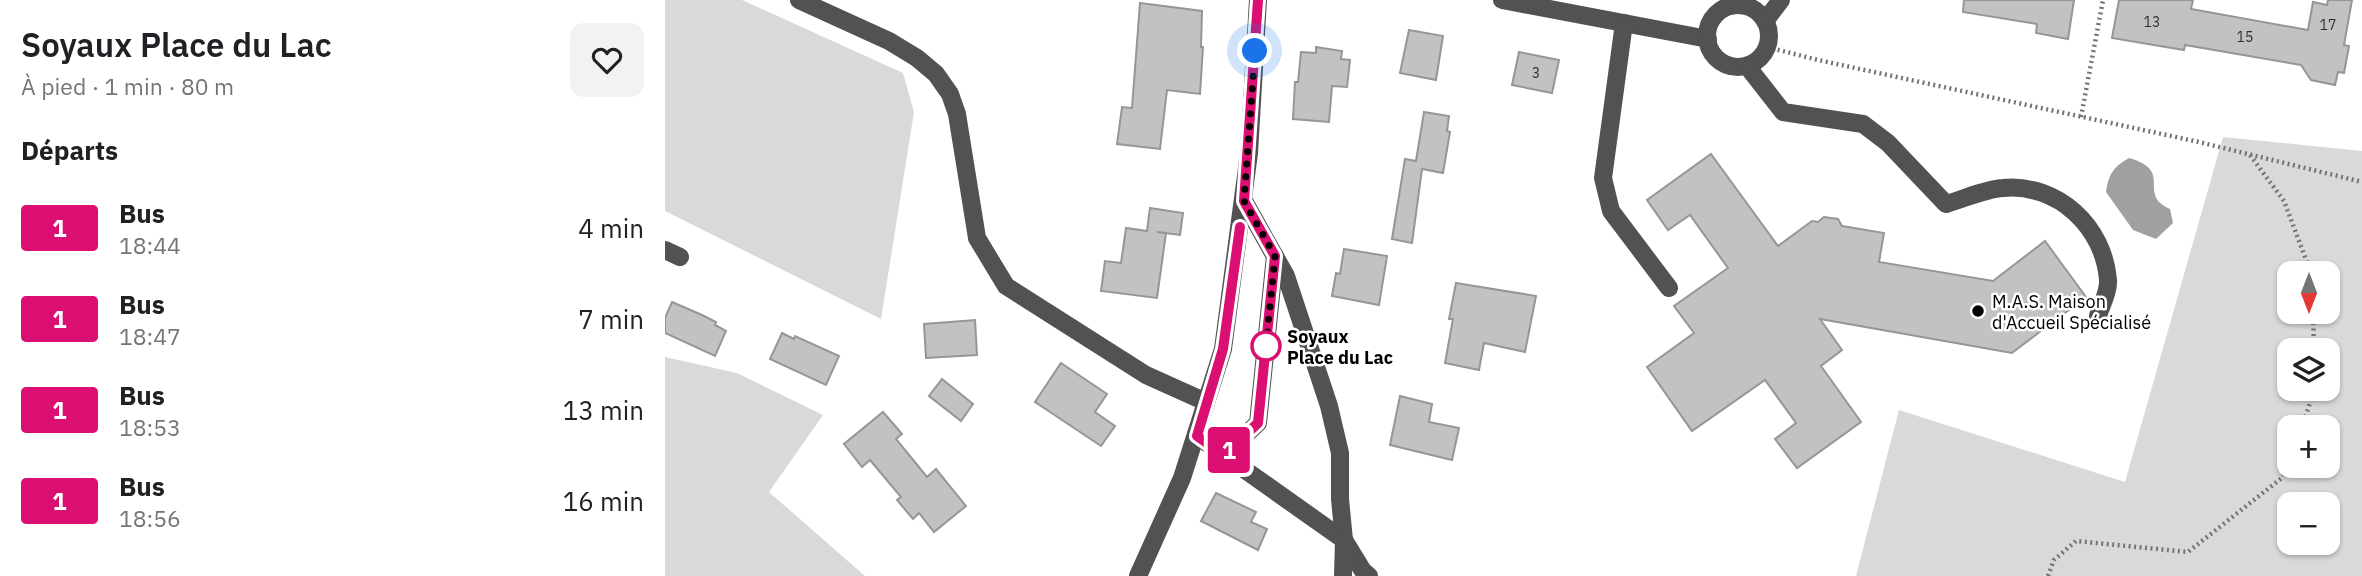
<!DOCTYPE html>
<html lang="fr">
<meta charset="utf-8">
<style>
:root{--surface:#fff;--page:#f2f2f2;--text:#202124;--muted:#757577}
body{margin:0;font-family:"IBM Plex Sans",sans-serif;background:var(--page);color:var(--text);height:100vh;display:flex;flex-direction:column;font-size:26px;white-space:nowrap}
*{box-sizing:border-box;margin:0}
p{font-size:23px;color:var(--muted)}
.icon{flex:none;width:38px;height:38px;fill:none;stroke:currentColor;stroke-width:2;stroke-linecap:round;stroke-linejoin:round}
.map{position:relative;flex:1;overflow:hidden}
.details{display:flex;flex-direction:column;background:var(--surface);width:665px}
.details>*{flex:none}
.badge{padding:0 14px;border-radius:5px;font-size:24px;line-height:46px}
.needle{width:46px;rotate:180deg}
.tools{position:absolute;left:1612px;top:261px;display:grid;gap:14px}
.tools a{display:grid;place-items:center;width:63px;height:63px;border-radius:14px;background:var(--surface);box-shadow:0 2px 5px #0004;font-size:35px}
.you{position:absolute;width:35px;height:35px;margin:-18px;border:5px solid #fff;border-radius:50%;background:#1a73e8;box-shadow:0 0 0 10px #1a73e833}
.map>.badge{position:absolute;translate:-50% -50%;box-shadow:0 0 0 4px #fff}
h2{padding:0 21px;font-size:26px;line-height:63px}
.round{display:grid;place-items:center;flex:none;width:74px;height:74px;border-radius:14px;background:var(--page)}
.headline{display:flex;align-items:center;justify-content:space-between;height:119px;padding:0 21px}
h1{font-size:33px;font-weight:600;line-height:52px}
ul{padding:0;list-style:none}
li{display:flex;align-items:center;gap:21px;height:91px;padding:0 21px}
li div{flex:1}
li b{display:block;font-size:26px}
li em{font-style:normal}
li .badge{min-width:77px;font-weight:700;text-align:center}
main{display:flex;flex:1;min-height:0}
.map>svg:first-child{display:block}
.green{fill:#d9d9d9;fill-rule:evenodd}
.water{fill:#a0a0a0}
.building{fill:#c2c2c2;stroke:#969696;stroke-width:2}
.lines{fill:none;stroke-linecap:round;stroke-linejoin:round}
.path{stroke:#747474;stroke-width:4.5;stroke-dasharray:2 3.5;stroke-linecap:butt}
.minor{stroke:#525252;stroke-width:18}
.line-casing{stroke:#fff;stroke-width:16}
.line{stroke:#da0f71;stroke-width:10}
.walk{stroke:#000;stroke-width:7;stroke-dasharray:0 12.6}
.poi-dot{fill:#000;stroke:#fff;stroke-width:2.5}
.stop-dot{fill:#fff;stroke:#da0f71;stroke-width:3.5}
.labels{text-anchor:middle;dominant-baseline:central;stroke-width:5;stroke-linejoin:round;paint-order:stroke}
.number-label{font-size:14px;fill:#303030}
.poi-label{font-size:18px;fill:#000;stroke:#fff;text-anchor:start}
.stop-label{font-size:18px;font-weight:bold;fill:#000;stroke:#fff;text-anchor:start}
</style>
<main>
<section class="details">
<div class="headline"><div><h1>Soyaux Place du Lac</h1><p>À pied · 1 min · 80 m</p></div><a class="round"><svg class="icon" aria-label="heart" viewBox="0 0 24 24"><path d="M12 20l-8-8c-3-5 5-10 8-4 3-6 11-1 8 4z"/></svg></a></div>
<h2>Départs</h2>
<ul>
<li><span class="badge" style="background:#da0f71;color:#fff">1</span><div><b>Bus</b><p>18:44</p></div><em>4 min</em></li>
<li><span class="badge" style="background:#da0f71;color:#fff">1</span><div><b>Bus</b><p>18:47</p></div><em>7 min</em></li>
<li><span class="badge" style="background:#da0f71;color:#fff">1</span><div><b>Bus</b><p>18:53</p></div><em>13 min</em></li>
<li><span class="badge" style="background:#da0f71;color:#fff">1</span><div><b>Bus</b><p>18:56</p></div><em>16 min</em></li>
</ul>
</section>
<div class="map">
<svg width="1697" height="576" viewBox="0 0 1697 576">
<rect width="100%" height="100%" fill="#fff"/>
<!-- green -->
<g class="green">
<path d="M 0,0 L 77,0 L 238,73 L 249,112 L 216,319 L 0,211 Z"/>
<path d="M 1558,137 L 1697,151 L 1697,576 L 1191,576 L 1234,410 L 1460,482 ZM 1662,273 L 1662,312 L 1624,312 L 1624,273 ZM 1662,350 L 1662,388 L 1624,388 L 1624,350 ZM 1624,427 L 1662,427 L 1662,466 L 1624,466 ZM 1624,504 L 1662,504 L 1662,542 L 1624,542 Z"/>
<path d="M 0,357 L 72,373 L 158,415 L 104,492 L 200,576 L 0,576 Z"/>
</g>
<!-- water -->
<path class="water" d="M 1464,158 C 1510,171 1471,194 1505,209 L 1508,223 L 1491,239 L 1468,230 L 1441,192 C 1444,174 1448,167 1464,158 Z"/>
<!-- building -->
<g class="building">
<path d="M 1299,0 L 1409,0 L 1403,39 L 1371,33 L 1372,24 L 1298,12 Z"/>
<path d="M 1454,0 L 1528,0 L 1526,9 L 1643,30 L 1648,2 L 1662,5 L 1663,0 L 1687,0 L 1679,45 L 1684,46 L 1679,73 L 1673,72 L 1670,85 L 1646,80 L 1636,65 L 1520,45 L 1519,50 L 1447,38 Z"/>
<path d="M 475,3 L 537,11 L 536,47 L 538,47 L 535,94 L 502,90 L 495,149 L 452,144 L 457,107 L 467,108 Z"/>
<path d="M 744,30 L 778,36 L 771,80 L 735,73 Z"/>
<path d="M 651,47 L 677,51 L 676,59 L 685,60 L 682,87 L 667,86 L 664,122 L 628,119 L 630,82 L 633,82 L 636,52 L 651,53 Z"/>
<path d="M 854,52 L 894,60 L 887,93 L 847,85 Z"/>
<path d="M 759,112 L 784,116 L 782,131 L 785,132 L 778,173 L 757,169 L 747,243 L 727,239 L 740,159 L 751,161 Z"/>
<path d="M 1046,154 L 1113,246 L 1147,221 L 1153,222 L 1159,217 L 1173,219 L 1177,226 L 1219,233 L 1214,262 L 1328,281 L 1380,241 L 1421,297 L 1347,353 L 1155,319 L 1177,350 L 1156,366 L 1196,422 L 1132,468 L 1110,439 L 1131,423 L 1100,380 L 1027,431 L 982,367 L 1029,333 L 1009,306 L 1063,268 L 1025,215 L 1003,230 L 982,200 Z"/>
<path d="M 485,208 L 518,213 L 515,235 L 492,232 L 501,233 L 492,298 L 436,291 L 440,261 L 456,263 L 461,228 L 482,231 Z"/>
<path d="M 679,249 L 722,256 L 714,305 L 667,296 L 671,273 L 675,274 Z"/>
<path d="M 791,283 L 871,296 L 860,352 L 819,343 L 814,370 L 780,363 L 788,319 L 784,319 Z"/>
<path d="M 7,302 L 37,315 L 51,322 L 50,325 L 61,331 L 50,356 L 0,333 L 0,318 Z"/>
<path d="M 310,320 L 312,355 L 261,358 L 259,324 Z"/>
<path d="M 117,333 L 129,339 L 130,336 L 174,356 L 161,385 L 105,359 Z"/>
<path d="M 396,363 L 442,394 L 430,412 L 450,426 L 436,446 L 370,402 Z"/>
<path d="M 277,379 L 308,404 L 296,421 L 264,396 Z"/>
<path d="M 735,396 L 767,404 L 764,422 L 794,428 L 787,460 L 725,445 Z"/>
<path d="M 218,412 L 237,434 L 231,439 L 262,477 L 271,469 L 301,506 L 269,532 L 254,513 L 248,519 L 232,500 L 236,497 L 205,460 L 197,467 L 179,444 Z"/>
<path d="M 551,493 L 591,512 L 586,522 L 602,529 L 593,550 L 536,521 Z"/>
</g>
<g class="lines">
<!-- path -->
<g class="path">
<path d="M 1102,47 L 1153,60 L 1534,142 L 1697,182"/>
<path d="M 1416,117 L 1438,0"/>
<path d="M 1585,155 L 1619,201 L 1646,273"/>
<path d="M 1648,312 L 1649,350"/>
<path d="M 1637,427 L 1650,388"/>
<path d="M 1383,576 L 1389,560 L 1411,541 L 1523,552 L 1618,477 L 1624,462"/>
</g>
<!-- minor -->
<g class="minor">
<path d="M 134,0 L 224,41 L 252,58 L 271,74 L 285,94 L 292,114 L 312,238 L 341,286 L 481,375 L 541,402"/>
<path d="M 837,0 L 1043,39"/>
<circle cx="1073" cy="36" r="31"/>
<path d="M 1100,21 L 1116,0"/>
<path d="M 959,23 L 938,178 L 946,211 L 1004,288"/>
<path d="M 1082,66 L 1118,112 L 1198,124 L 1223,143 L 1281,204 C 1299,199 1320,189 1338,188 C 1393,183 1439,227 1443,280 C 1444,291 1436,306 1433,316"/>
<path d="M 0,250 L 15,257"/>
<path d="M 532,436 L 679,540 L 675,499 L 675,453 L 664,406 L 621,276 L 579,201"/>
<path d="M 559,455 L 593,423 L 610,256"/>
<path d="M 679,540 L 698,571 L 704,576"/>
<path d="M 473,576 L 517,478 L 558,349 L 584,153 L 593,0"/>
<path d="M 678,576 L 679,540"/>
</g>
</g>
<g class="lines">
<defs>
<path id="line" d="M 575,227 L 558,349 L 532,436 L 559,455 L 593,423 L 610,256 L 579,201 L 593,0"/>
</defs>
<!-- line casing -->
<use href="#line" class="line-casing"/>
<!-- line -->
<use href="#line" class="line"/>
<!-- walk -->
<path class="walk" d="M 590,51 L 579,201 L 610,256 L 601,346"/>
</g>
<!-- markers -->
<circle class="poi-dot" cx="1313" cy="311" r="7"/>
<circle class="stop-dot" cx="601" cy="346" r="14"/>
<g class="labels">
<!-- number labels -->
<g class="number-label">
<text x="1487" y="22">13</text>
<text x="1663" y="25">17</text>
<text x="1580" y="37">15</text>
<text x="871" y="73">3</text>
</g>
<!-- poi labels -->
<g class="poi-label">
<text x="1327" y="301">M.A.S. Maison<tspan x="1327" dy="21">d'Accueil Spécialisé</tspan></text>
</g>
<!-- stop labels -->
<g class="stop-label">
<text x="622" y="336">Soyaux<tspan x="622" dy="21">Place du Lac</tspan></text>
</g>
</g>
</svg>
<div class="tools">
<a><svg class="needle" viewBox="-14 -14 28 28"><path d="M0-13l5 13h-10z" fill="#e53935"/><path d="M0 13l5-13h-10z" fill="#757577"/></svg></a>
<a><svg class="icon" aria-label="layers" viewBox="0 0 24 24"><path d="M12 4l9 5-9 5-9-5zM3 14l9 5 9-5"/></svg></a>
<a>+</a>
<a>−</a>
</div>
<div class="you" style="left:590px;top:51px"></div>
<b class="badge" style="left:564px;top:450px;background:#da0f71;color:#fff">1</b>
</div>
</main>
